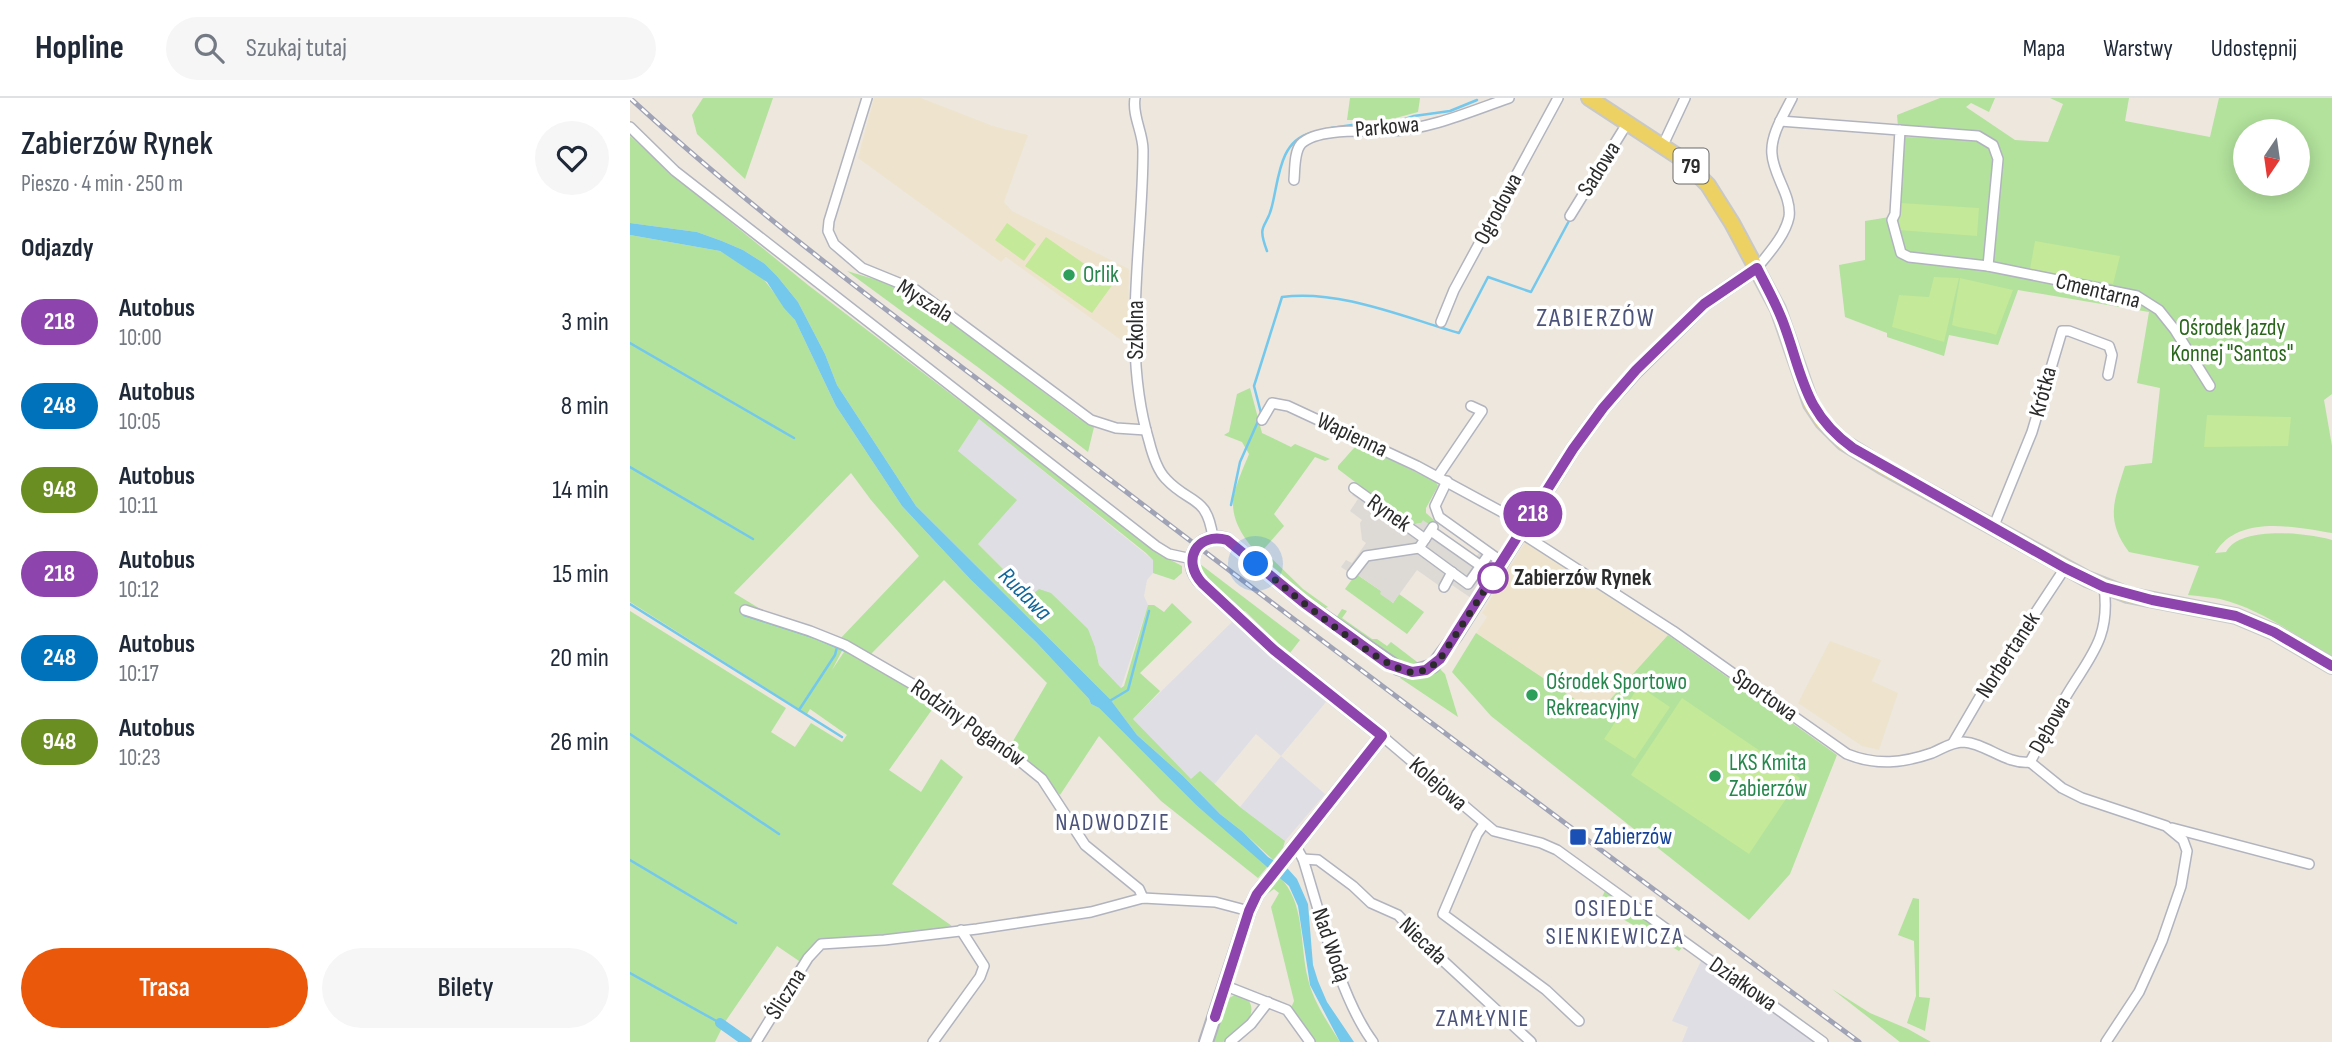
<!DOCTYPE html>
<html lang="pl">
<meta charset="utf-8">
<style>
:root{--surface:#fff;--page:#f6f6f7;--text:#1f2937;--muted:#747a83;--line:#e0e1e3;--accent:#ea580c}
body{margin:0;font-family:"Sofia Sans Condensed",sans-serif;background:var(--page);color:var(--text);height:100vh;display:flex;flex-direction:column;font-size:26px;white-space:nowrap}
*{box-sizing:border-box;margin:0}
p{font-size:23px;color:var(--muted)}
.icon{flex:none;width:38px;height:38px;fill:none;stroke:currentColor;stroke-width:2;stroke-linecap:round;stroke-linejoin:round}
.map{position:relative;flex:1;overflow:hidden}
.details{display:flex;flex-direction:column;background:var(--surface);width:630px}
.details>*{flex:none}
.badge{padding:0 14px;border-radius:23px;font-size:24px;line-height:46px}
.needle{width:46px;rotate:193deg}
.buttons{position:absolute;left:1603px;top:21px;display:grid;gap:14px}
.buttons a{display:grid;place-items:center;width:77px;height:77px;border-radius:50%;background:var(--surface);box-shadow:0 4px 18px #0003;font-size:35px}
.you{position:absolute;width:35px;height:35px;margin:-18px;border:5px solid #fff;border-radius:50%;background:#1a73e8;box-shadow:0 0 0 10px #1a73e833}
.map>.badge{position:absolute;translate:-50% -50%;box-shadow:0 0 0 4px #fff}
h2{padding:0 21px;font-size:26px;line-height:63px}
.round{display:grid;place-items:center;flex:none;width:74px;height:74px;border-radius:37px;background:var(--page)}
.summary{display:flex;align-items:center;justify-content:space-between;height:119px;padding:0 21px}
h1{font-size:33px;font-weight:600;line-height:52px}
.cta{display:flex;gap:14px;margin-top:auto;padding:14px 21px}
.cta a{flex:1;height:80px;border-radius:42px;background:var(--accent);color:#fff;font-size:28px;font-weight:600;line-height:80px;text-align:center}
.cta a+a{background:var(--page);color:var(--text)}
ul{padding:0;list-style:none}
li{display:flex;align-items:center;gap:21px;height:84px;padding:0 21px}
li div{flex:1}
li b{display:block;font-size:26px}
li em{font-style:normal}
li .badge{min-width:77px;font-weight:700;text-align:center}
header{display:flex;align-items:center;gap:42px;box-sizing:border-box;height:98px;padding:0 35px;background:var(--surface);border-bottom:2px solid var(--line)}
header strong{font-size:33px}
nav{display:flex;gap:38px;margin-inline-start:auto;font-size:24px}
.search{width:490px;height:63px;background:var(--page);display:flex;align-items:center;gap:18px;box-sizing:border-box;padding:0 24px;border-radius:38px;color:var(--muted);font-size:26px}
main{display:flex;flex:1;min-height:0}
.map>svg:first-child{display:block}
.industrial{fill:#e0dee5}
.education{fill:#eee4ce}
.green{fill:#b2e29c;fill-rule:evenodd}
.pitch{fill:#c4e998}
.plaza{fill:#dddad5}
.water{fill:#74c8ec}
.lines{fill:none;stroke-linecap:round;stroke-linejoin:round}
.stream{stroke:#74c8ec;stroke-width:2.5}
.canal{stroke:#74c8ec;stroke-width:10}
.street-casing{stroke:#b1b4be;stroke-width:12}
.secondary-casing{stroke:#b1b4be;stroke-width:16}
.primary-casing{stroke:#c8c8c8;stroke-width:18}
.street{stroke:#fff;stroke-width:9}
.secondary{stroke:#fff;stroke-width:12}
.primary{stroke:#edd162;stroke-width:14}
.rail-casing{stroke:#a0a3b5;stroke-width:5}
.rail{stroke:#fff;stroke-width:2.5;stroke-dasharray:8;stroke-linecap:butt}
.line-casing{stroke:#fff;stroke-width:16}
.line{stroke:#8e44ad;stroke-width:10}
.walk{stroke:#2b2b2b;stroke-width:7;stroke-dasharray:0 12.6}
.leisure-dot{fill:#2e9e5b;stroke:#fff;stroke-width:2.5}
.stop-dot{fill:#fff;stroke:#8e44ad;stroke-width:3.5}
.transit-dot{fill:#1a4fb4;stroke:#fff;stroke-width:2.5}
.labels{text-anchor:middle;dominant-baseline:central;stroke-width:7;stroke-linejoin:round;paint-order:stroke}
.shield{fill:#fff;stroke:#6b6b6b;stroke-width:2}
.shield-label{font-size:21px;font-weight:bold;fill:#2b2b2b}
.street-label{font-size:23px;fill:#2b2b2b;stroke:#fff}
.leisure-label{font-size:23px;fill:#27864d;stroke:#fff;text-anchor:start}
.park-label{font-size:23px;fill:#2a671c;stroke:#fff}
.stop-label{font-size:23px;font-weight:bold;fill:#2b2b2b;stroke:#fff;text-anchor:start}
.transit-label{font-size:23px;fill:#164399;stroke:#fff;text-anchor:start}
.water-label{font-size:24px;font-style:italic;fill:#11679a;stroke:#fff}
.neighbourhood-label{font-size:24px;letter-spacing:2px;fill:#4c537b;stroke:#fff}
.quarter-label{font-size:26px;letter-spacing:2px;fill:#4c537b;stroke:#fff}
</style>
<header>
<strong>Hopline</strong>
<div class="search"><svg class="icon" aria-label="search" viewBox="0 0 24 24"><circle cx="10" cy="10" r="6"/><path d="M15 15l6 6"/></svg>Szukaj tutaj</div>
<nav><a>Mapa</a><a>Warstwy</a><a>Udostępnij</a></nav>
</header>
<main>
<section class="details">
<div class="summary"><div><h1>Zabierzów Rynek</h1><p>Pieszo · 4 min · 250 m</p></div><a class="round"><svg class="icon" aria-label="heart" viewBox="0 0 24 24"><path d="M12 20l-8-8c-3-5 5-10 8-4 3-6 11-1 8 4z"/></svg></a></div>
<h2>Odjazdy</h2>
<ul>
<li><span class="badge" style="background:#8e44ad;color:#fff">218</span><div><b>Autobus</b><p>10:00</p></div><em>3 min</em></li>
<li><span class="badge" style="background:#0072bc;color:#fff">248</span><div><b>Autobus</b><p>10:05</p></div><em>8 min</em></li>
<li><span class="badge" style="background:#6b8e23;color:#fff">948</span><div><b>Autobus</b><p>10:11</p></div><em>14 min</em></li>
<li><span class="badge" style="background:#8e44ad;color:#fff">218</span><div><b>Autobus</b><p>10:12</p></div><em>15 min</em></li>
<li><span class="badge" style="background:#0072bc;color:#fff">248</span><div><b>Autobus</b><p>10:17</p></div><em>20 min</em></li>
<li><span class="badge" style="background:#6b8e23;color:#fff">948</span><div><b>Autobus</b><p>10:23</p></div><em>26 min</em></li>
</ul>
<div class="cta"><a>Trasa</a><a>Bilety</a></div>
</section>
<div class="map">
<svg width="1702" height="944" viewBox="0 0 1702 944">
<rect width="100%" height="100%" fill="#ede7de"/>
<!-- industrial -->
<g class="industrial">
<path d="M 349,321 L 523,462 L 523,475 L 517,482 L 514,498 L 518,507 L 491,590 L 469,567 L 465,549 L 400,498 L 348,446 L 328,353 Z"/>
<path d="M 602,524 L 696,604 L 651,658 L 695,696 L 655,743 L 610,709 L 651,658 L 626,636 L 583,688 L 561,682 L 503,621 Z"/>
<path d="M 1072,861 L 1122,895 L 1121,902 L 1141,916 L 1150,914 L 1189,944 L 1052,944 L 1058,929 L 1042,923 Z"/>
</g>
<!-- education -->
<g class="education">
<path d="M 244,0 L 291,0 L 363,28 L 398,37 L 374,104 L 382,113 L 499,171 L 498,247 L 376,159 L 371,164 L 228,60 Z"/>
<path d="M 895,444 L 1038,537 L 967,616 L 846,535 L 857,519 L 852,515 Z"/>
<path d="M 1200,543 L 1251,562 L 1242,583 L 1268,595 L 1249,652 L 1232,648 L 1168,605 Z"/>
</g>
<!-- green -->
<g class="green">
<path d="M 73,0 L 143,0 L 115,81 L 67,36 L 62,17 Z"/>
<path d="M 720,0 L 790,0 L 788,14 L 758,22 L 717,22 Z"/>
<path d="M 1310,0 L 1365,0 L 1359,14 L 1341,5 L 1336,9 L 1385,42 L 1418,44 L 1433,6 L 1420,0 L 1499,0 L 1495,23 L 1580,39 L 1589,0 L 1702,0 L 1702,296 L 1694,302 L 1702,348 L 1702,435 C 1665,429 1608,416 1585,455 L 1596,454 C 1610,427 1677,435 1702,442 L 1702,559 C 1667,538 1631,511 1590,501 C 1580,499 1568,498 1558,497 L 1569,468 L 1499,454 C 1475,422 1484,403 1495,368 L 1522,365 L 1530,290 L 1507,285 L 1519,214 L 1388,192 L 1368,247 L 1319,237 L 1314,258 L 1257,239 L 1257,235 L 1215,219 L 1209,167 L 1235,162 L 1235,123 L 1266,118 L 1275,39 L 1358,41 L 1268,29 L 1267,17 ZM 1615,33 L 1668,33 L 1668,86 L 1615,86 Z"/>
<path d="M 0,38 L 39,74 L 178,187 L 533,458 L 552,468 L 552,475 L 544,482 L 523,475 L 523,462 L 516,455 L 349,321 L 328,353 L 387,402 L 348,446 L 400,498 L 409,491 L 421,495 L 458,531 L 465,549 L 469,567 L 491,590 L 494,588 L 518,507 L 524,507 L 534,514 L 542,505 L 562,524 L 510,575 L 530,593 L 503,621 L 561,681 L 570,673 L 610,709 L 655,743 L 653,750 L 643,762 L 613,734 L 590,716 L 553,678 L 507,637 L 480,601 L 286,408 L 207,287 L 195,256 L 168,204 L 147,178 L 135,166 L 113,152 L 92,143 L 67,134 L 0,125 Z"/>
<path d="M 0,137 L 90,153 L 132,179 L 165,222 L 206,308 L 272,408 L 341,482 L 406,544 L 459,601 L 461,606 L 469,610 L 566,707 L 638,768 L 628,780 L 531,703 L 469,638 L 430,697 L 412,676 L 379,650 L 417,585 L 314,482 L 241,556 L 209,542 L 289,458 L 241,402 L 221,375 L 104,495 L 132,512 L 215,547 L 202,572 L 216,551 L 240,562 L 306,606 L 259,672 L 291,694 L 311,661 L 333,679 L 262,786 L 322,828 L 254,839 L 188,844 L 172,865 L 147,848 L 95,924 L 85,944 L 0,944 L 0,513 L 156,610 L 141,634 L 165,649 L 181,625 L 212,644 L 217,637 L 180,611 L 177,616 L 0,504 Z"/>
<path d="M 217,173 L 277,191 L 448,320 L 464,329 L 458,354 L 349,270 Z"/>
<path d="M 620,290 L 632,335 L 661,349 L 665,346 L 700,361 L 695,363 L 685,359 L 644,416 L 654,428 L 633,452 L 673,491 L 698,509 L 693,511 C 664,487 604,449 603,407 C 602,394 614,369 619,356 L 612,344 L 594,337 L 599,334 L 607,296 Z"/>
<path d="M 731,347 L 806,384 L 808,388 L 796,410 L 796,415 L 805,423 L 802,428 L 791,425 L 780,427 L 728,390 L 729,387 L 708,371 L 708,368 L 724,350 Z"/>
<path d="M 570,466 L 670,542 L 660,555 L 648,550 L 649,546 L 615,513 L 609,513 C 596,500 575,484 570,466 Z"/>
<path d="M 726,476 L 751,493 L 763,505 L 769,496 L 794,514 L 777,536 L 715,491 Z"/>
<path d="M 712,511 L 717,513 L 712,520 L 742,541 L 747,541 L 757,548 L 761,544 L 791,567 L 769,563 L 706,520 Z"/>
<path d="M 846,535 L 967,616 L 1038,537 L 1207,657 L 1160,776 L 1119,822 L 861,618 L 822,574 Z"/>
<path d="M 809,570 L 815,576 L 828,619 L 770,580 L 771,578 C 786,582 797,580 809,570 Z"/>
<path d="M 649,778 C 676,806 669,845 678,881 C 683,903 698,925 710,944 L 682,944 L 661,910 L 664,903 L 641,809 L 649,795 L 644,791 L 637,796 L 636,793 Z"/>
<path d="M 975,793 L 1053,848 L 1049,853 L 968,807 Z"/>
<path d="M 1283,800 L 1289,801 L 1289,899 L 1300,900 L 1295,933 L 1277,925 L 1286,898 L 1284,843 L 1268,837 Z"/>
<path d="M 1202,891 L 1240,915 L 1278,931 L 1301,944 L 1270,944 Z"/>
<path d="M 607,896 C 637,904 614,938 593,944 C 590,944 586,944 582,944 L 597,901 Z"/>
</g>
<!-- pitch -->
<g class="pitch">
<path d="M 1270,105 L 1349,110 L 1347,138 L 1268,132 Z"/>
<path d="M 377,125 L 406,146 L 394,163 L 365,142 Z"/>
<path d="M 416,139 L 483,186 L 462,215 L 395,168 Z"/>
<path d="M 1405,143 L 1490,158 L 1483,186 L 1400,171 Z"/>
<path d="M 1304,179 L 1329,180 L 1314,244 L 1262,229 L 1269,197 L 1299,199 Z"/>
<path d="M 1330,180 L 1383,192 L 1366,237 C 1352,232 1337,232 1322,227 Z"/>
<path d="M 1577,317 L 1661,319 L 1658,348 L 1574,349 Z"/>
<path d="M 1009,588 L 1040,609 L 1005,661 L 974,641 Z"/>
<path d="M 1052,600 L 1170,680 L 1119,756 L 1001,677 Z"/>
</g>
<!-- plaza -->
<path class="plaza" d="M 727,389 L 780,427 L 791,425 L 793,422 L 846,459 L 850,454 L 864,464 L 848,487 L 844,502 L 816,483 L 811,489 L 787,472 L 763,505 L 750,496 L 751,493 L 725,475 L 723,477 L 711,469 L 716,462 L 722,465 L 736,445 L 732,442 L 730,425 L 732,422 L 720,413 L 728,401 L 722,397 Z"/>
<!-- water -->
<path class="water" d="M 0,125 L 67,134 L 92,143 L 113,152 L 135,166 L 147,178 L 168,204 L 195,256 L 207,287 L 286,408 L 480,601 L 507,637 L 553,678 L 590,716 L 613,734 L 638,759 L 658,771 L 667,781 L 678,806 L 683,867 L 688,883 L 697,904 L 724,944 L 710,944 L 680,887 L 668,808 L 659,788 L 566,707 L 469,610 L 461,606 L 459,601 L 406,544 L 341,482 L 272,408 L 206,308 L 165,222 L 154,210 L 137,184 L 90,153 L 0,137 Z"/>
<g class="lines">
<!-- stream -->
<g class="stream">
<path d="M 737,26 L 760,26 L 784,18 L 820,13 L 847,2"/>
<path d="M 701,30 L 729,26"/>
<path d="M 637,153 C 626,124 637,131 642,108 C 649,81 649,43 681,35"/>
<path d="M 0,245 L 164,340"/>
<path d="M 631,315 L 624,288 L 652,199 C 709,191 776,220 829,235 L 858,179 L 901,194 L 940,121"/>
<path d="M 0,369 L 123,441"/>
<path d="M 601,407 L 610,364 L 629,321"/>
<path d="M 0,506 L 212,639"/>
<path d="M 114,517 L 186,540 L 220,555"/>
<path d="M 478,604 L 498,592 L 519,513"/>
<path d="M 169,612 L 205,557 L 207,549"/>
<path d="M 0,636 L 149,736"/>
<path d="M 0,762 L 106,825"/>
<path d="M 0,875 L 90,925"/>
</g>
<!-- canal -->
<path class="canal" d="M 90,925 L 117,944"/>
<defs>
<g id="street">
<path d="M 237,0 L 199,123 L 198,133 L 204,146 L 232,170 L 286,192 L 461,322 L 486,330 L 516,332"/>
<path d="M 505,0 C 502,18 513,34 513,52 C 513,147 491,250 519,343 C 522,355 527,372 536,381 C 560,407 577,396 583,440"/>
<path d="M 1150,23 L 1348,38 L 1363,47 L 1368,61 L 1358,168 L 1279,159 L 1271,155 L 1262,122 L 1265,116 L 1270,32"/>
<path d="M 0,29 L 45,73 L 526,448 L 539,456 L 562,461"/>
<path d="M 1033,47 L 1055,0"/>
<path d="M 664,82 C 665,71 664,54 671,46 C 687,29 739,34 760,33 C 801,31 841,13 879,0"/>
<path d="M 940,118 L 998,24"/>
<path d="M 1358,168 L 1507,198 L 1529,212 L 1545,232 L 1580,288"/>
<path d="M 1127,170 C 1138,156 1155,138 1159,119 C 1162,98 1143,77 1142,56 C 1140,38 1154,16 1162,0"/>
<path d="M 811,224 L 824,192 L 928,0"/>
<path d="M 632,322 L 642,305 L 658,308 L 787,368 L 896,427"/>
<path d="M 808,378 L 852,313 L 841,308"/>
<path d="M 817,383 L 805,408 L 809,419 L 872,464"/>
<path d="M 724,390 L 795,441"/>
<path d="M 803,429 L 789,450 L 838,486 L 857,459"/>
<path d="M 1363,430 L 1402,334 L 1432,233 L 1439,233 L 1479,248 L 1482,257 L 1478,277"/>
<path d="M 801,433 L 851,468"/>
<path d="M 891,435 L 1043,533 L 1217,656 C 1247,668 1273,665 1302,655 C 1312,651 1321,644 1333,644 C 1356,645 1376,667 1400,664"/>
<path d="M 722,476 L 736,458 L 789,450"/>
<path d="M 814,489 L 822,474"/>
<path d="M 115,512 L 180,533 L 215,547 L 284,587 L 361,640 L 412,681 L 455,747 L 509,791 L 513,800"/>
<path d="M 752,638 L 864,733 L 911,745 L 927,752 L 1193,944"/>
<path d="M 1323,645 L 1351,597 L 1435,470"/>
<path d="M 1400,664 L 1432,690 L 1452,700 L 1536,728 L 1553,742 L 1557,753 L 1551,788 L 1532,843 L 1509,894 L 1476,944"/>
<path d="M 1400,664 C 1412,643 1422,621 1435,600 C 1459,559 1481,541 1474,489"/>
<path d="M 854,726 L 847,736 L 813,816 L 916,892 L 949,923"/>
<path d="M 1542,730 L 1679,766"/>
<path d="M 665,747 L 673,761 C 690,815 710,900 743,944"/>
<path d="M 673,761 L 688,762 L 723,788 L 741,805 L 768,817 L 795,846 L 901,944"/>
<path d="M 596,888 L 657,912 L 680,944"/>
<path d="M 126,944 L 178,860 L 191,846 L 254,842 L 347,831 L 461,814 L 513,800 L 585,804 L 619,813"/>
<path d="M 303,944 L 350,879 L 354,868 L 331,832"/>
<path d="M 600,944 L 621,926 L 638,904"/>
</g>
<path id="secondary" d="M 576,944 L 619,813 L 627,796 L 752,638 L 644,552 L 572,485 C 550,463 568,433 597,442 L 674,505 L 768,570 L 782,574 L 803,568 L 826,537 L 943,351 L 973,310 L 1006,273 L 1074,206 L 1127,170"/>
<path id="primary" d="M 959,0 L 1052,61 L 1078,87 L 1102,125 L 1148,211 L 1181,306 L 1193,324 L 1213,344 L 1252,368 L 1457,481 L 1498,497 L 1606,518 L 1644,534 L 1702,568"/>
</defs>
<!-- street casing -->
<use href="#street" class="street-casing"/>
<!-- secondary casing -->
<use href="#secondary" class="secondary-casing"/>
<!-- primary casing -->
<use href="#primary" class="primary-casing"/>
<!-- street -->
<use href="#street" class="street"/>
<!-- secondary -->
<use href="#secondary" class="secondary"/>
<!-- primary -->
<use href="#primary" class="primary"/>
<defs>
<path id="rail" d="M 0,0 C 139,128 294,240 444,354 C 704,553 966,749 1229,944"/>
</defs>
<!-- rail casing -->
<use href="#rail" class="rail-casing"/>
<!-- rail -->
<use href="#rail" class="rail"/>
</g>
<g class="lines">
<defs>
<path id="line" d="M 585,919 L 619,813 L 627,796 L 752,638 L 644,552 L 572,485 C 551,462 567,434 597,442 L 674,505 L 758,566 L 782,574 L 796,572 L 810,561 L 943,351 L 973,310 L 1006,272 L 1074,206 L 1127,170 C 1136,188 1146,205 1153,224 C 1173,277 1173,314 1223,350 L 1435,470 L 1474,489 L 1522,502 L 1606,518 L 1644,534 L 1702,568"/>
</defs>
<!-- line casing -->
<use href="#line" class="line-casing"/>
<!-- line -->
<use href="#line" class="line"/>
<!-- walk -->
<path class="walk" d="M 626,466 C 653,488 752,572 781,574 C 793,575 802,569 810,561 L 867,473 L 863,480"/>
</g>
<!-- markers -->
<g class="leisure-dot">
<circle cx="439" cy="177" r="7"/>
<circle cx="902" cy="597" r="7"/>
<circle cx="1085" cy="678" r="7"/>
</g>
<circle class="stop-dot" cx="863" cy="480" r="14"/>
<rect class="transit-dot" x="939" y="730" width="18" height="18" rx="3.5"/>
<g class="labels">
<!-- shield labels -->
<rect class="shield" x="1043.5" y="50.5" width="35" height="35" rx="5"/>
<g class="shield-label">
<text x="1061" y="68">79</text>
</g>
<!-- street labels -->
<g class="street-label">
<text transform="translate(757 29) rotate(-5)">Parkowa</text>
<text transform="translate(969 71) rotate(-58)">Sadowa</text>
<text transform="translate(868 111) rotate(-62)">Ogrodowa</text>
<text transform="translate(1468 193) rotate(14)">Cmentarna</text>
<text transform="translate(295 203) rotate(32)">Myszala</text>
<text transform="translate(506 232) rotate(-90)">Szkolna</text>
<text transform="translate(1413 294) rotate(-75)">Krótka</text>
<text transform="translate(722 337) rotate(25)">Wapienna</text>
<text transform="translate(759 415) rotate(35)">Rynek</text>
<text transform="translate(1378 557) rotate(-57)">Norbertanek</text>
<text transform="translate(1135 597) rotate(35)">Sportowa</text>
<text transform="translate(338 625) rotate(35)">Rodziny Poganów</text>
<text transform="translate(1420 627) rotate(-61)">Dębowa</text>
<text transform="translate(808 686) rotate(41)">Kolejowa</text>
<text transform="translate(793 843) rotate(44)">Niecała</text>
<text transform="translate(701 847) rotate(71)">Nad Wodą</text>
<text transform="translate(1113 886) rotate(35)">Działkowa</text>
<text transform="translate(156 896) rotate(-58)">Śliczna</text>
</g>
<!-- leisure labels -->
<g class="leisure-label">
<text x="453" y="177">Orlik</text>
<text x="916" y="584">Ośrodek Sportowo<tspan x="916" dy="26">Rekreacyjny</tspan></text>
<text x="1099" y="665">LKS Kmita<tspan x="1099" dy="26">Zabierzów</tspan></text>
</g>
<!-- park labels -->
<g class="park-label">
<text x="1602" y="230">Ośrodek Jazdy<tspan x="1602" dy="26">Konnej "Santos"</tspan></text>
</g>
<!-- stop labels -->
<g class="stop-label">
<text x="884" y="480">Zabierzów Rynek</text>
</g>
<!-- transit labels -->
<g class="transit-label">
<text x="964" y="739">Zabierzów</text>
</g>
<!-- water labels -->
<g class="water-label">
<text transform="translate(395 496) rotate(45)">Rudawa</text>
</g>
<!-- neighbourhood labels -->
<g class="neighbourhood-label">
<text x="483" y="724">NADWODZIE</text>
<text x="985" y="810">OSIEDLE<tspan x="985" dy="28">SIENKIEWICZA</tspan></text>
<text x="853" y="920">ZAMŁYNIE</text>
</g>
<!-- quarter labels -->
<g class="quarter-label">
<text x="966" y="220">ZABIERZÓW</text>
</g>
</g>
</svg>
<div class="buttons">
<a><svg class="needle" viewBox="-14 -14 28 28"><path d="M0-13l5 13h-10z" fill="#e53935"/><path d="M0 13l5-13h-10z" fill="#747a83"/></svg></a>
</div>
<div class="you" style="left:626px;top:466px"></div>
<b class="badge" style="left:903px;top:416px;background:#8e44ad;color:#fff">218</b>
</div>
</main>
